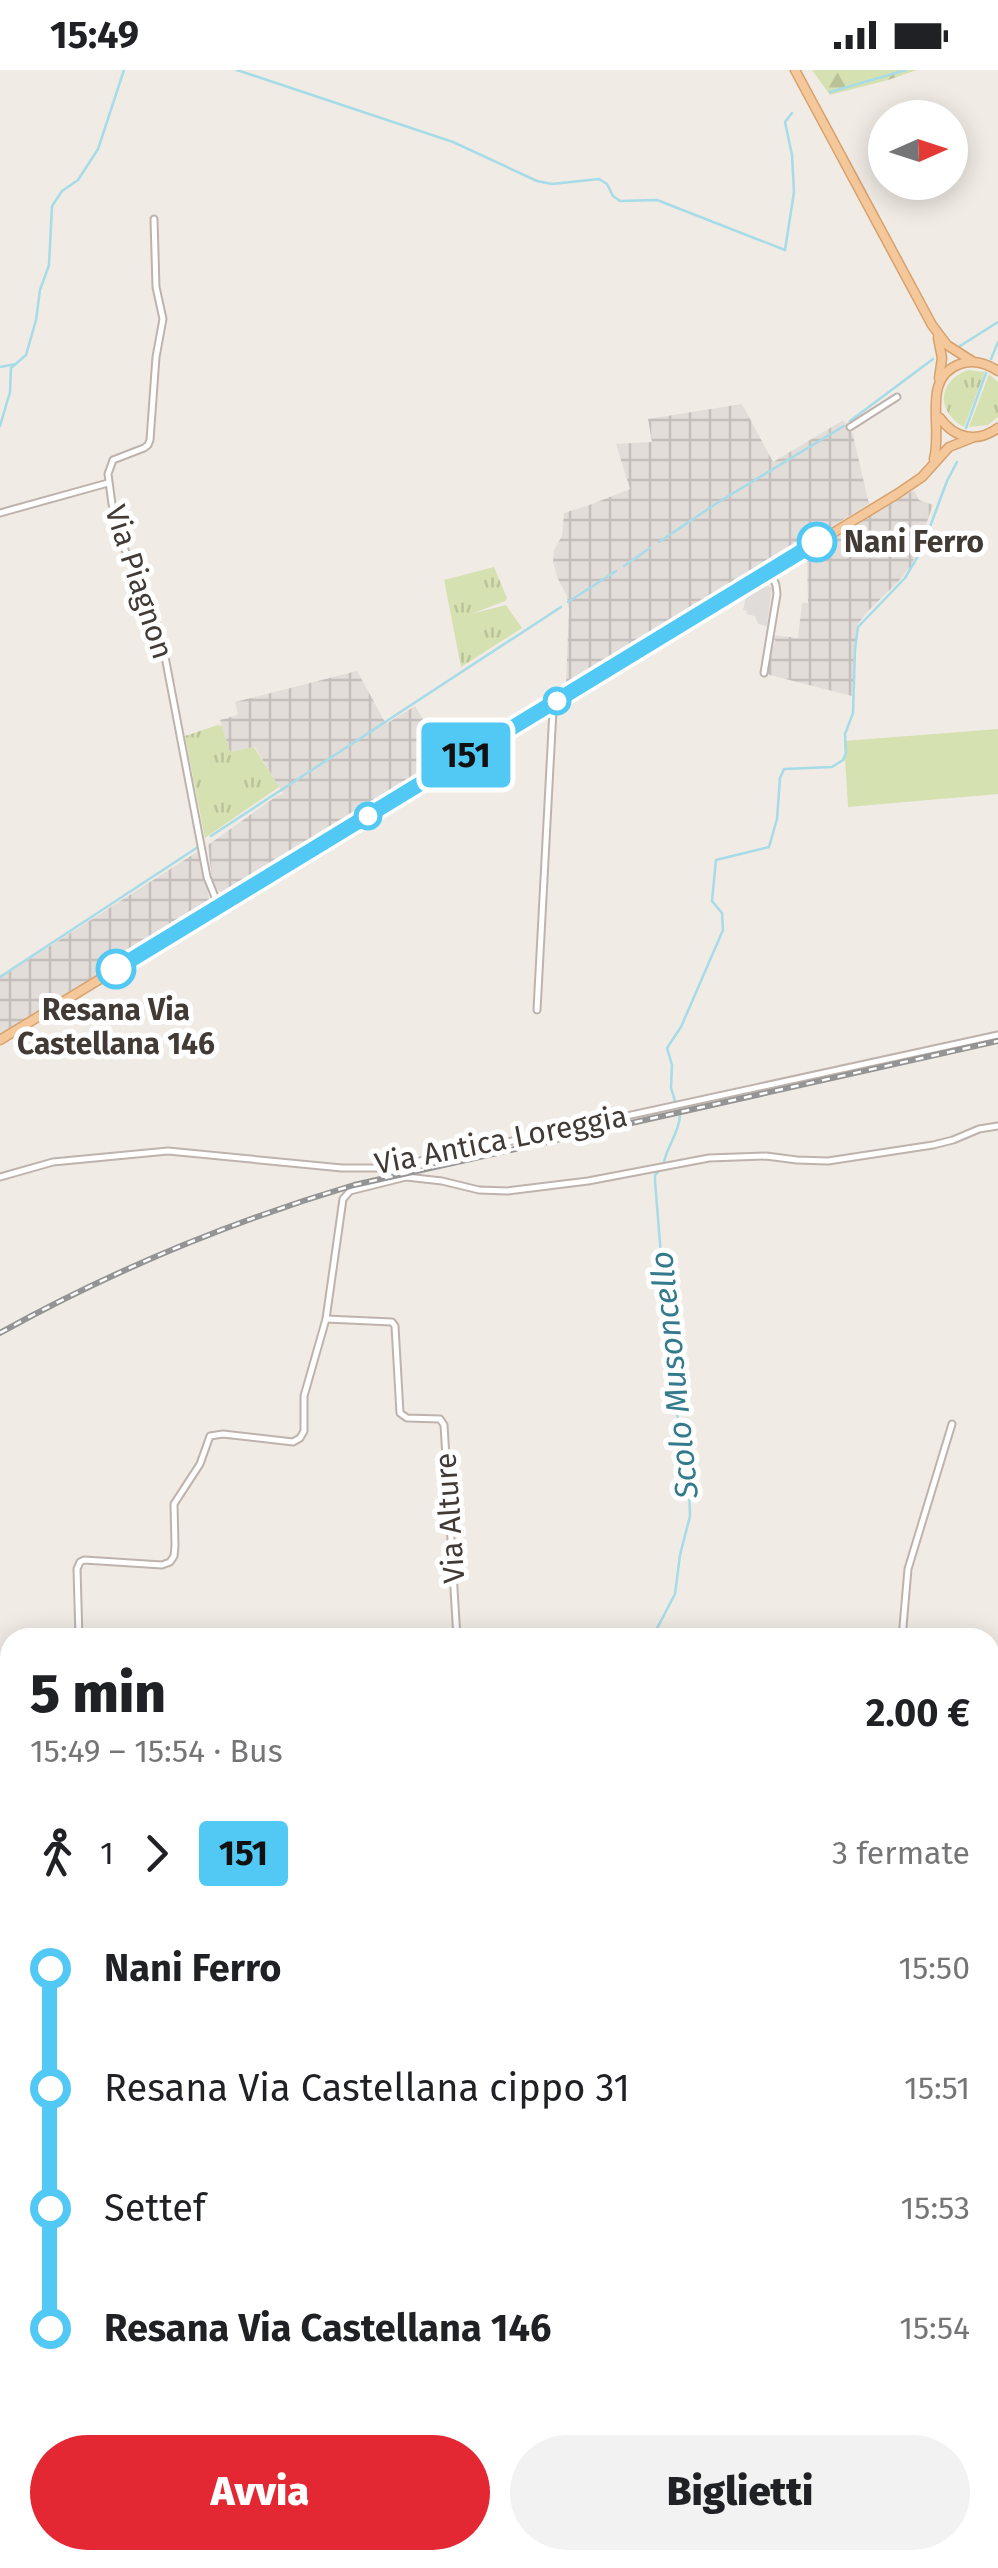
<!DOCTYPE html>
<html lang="it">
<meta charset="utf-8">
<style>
:root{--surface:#fff;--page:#f2f2f2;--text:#202124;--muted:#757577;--accent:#e42833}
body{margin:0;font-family:"Fira Sans",sans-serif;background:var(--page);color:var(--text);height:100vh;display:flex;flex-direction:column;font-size:38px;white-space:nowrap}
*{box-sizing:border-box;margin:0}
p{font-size:32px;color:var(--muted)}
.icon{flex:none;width:55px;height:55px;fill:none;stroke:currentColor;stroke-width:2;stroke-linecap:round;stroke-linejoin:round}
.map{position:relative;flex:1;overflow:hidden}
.details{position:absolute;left:0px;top:1558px;width:1000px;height:942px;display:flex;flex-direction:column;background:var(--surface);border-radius:30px 30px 0 0;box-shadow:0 5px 25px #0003}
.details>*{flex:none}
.badge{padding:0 20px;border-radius:8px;font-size:35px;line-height:65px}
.needle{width:65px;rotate:87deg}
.tools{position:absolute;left:868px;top:30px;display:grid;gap:20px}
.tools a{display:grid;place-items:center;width:100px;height:100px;border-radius:50%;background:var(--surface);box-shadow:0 5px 25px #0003;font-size:50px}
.map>.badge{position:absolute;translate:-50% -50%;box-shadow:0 0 0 5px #fff}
.legs{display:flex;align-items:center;gap:15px;height:110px;padding:0 30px;font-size:32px}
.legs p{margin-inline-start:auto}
.summary{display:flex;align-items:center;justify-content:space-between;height:170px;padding:0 30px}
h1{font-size:55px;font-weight:800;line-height:75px}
.primary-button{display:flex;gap:20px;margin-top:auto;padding:20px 30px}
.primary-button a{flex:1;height:115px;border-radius:60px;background:var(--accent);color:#fff;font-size:40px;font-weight:800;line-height:115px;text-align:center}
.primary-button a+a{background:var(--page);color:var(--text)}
ul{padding:0 30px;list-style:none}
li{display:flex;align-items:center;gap:35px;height:120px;font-size:38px}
li i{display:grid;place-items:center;width:15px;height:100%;margin:0 12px;background:currentColor}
li i::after{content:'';width:25px;height:25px;margin:-12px;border:8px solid;border-radius:50%;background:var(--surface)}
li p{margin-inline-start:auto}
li:first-child i{background:linear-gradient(#0000 50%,currentColor 0)}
li:last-child i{background:linear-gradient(currentColor 50%,#0000 0)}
.status{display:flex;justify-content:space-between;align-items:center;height:70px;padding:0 50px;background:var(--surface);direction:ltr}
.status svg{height:28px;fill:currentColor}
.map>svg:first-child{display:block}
.industrial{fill:url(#industrial-grid)}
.grass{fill:url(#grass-tufts)}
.forest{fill:url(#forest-firs)}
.green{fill:#d6e1b1}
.parking{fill:#dfdcda}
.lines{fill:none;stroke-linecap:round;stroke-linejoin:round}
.stream{stroke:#a6dbe8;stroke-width:2.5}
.street-casing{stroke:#beb3ac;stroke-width:9}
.secondary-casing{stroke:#cfb69b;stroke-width:10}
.primary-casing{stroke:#d7a16d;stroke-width:11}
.street{stroke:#fff;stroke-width:5}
.secondary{stroke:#f9e2c7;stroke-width:6}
.primary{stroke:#f4c89b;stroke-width:8}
.rail-casing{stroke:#949494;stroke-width:6}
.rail{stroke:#fff;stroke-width:2.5;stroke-dasharray:8;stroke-linecap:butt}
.line-1-casing{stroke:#fff;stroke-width:22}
.line-1{stroke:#51c9f4;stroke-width:15}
.stop-1-dot{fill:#fff;stroke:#51c9f4;stroke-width:5}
.labels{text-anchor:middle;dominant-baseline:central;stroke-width:10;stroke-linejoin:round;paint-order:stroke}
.stop-label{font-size:30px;font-weight:bold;fill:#423a35;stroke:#fff;text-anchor:start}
.street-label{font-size:30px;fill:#423a35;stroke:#fff}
.water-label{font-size:32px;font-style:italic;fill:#347a8d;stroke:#fff}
</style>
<div class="status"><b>15:49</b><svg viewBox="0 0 49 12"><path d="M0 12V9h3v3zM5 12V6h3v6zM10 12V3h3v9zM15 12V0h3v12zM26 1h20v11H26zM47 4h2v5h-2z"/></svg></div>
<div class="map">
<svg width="998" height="2498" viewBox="0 0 998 2498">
<defs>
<pattern id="industrial-grid" width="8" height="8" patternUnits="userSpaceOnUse" patternTransform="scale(2.5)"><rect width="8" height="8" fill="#e3ddda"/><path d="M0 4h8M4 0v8" fill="none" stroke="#c4bebc"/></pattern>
<pattern id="grass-tufts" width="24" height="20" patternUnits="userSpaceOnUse" patternTransform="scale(2.5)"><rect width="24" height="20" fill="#d6e1b1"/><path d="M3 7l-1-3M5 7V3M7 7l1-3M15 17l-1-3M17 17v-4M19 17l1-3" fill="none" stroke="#b9c299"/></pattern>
<pattern id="forest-firs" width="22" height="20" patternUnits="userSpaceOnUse" patternTransform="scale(2.5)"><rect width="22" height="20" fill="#d6e1b1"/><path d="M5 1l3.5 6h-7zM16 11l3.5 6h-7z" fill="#b9c299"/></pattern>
</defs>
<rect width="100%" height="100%" fill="#f1ebe5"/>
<!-- industrial -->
<g class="industrial">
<path d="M 742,334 L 773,392 L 842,351 L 846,353 L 853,365 L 869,434 L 569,616 L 566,612 L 569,539 L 567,526 L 557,507 L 553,491 L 554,480 L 562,466 L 564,443 L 592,434 L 630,419 L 616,374 L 652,372 L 648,349 Z"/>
<path d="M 914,420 L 919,430 L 933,435 L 911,496 L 898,512 L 869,540 L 857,555 L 852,626 L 766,604 L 770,576 L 774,576 L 775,570 L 771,568 L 772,565 L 798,568 L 802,533 L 808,533 L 807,485 Z"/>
<path d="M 357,601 L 386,654 L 415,636 L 449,692 L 227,826 L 213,817 L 208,775 L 278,725 L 283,724 L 255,677 L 230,682 L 220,650 L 238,645 L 235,632 Z"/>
<path d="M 200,780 L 209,830 L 207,839 L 0,966 L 0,908 Z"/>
</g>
<!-- grass -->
<g class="grass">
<path d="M 968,300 L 985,302 L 964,357 C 936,342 937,311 968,300 Z"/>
<path d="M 989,304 L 998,312 L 998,347 L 988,355 L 969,357 Z"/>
<path d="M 494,497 L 507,528 L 505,531 L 471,544 L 506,535 L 522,558 L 461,597 L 444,510 Z"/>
<path d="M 218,655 L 222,656 L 230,682 L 254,677 L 279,717 L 205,768 L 185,666 Z"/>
</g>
<!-- forest -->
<path class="forest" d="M 812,0 L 917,0 L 888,10 L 830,25 Z"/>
<!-- green -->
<path class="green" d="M 998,659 L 998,724 L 848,737 L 844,671 Z"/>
<!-- parking -->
<path class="parking" d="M 760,515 L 772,517 L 767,556 L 758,554 L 755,546 L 746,544 L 747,541 L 743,540 L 747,523 L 759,519 Z"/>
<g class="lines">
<!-- stream -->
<g class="stream">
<path d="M 237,0 L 453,72 L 537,111 L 552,114 L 599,109 L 607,114 L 613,126 L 620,131 L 657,130 L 785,180 L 794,122 L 792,85 L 785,52 L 792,43"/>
<path d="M 830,22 L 906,0"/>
<path d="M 960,276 L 998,252"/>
<path d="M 991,289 L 998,272"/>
<path d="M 0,297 L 16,294"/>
<path d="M 850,351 L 933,289"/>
<path d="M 0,356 L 10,322 L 11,298 L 26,285 L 36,250 L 40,220 L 49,195 L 52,136 L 62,121 L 78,110 L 98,79 L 124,0"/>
<path d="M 966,358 L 986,303"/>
<path d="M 659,472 L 717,433 L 844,356"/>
<path d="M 624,496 L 650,478"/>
<path d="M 568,532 L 616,501"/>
<path d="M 211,766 L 561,537"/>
<path d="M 0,907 L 198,777"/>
<path d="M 675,1031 L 671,1018 L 672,995 L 667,978 L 681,957 L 723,860 L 722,843 L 712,831 L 716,790 L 769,777 L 777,749 L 780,708 L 784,699 L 832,697 L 843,690 L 846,683 L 845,664 L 853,643 L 855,579 L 858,557 L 905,508 L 921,481 L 947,411 L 957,392"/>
<path d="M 664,1092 C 667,1076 680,1061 680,1045"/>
<path d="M 652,1568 L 675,1524 L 680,1485 L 690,1446 L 688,1387 L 672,1325 L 665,1284 L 665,1235 L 655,1111 L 655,1105 L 662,1098"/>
<path d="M 374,2498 L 384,2490"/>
</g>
<defs>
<g id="street">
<path d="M 154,149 L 156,217 L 163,249 L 156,287 L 150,370 L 148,375 L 144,378 L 113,390 L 108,404 L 112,434 L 125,480 L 150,532 L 163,576 L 207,807 L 219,837"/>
<path d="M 850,357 L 897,327"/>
<path d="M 0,443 L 108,413"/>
<path d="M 764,603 L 777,524 L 776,515 L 770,501"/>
<path d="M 537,940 L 553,640 L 551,635"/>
<path d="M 0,1107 L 53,1092 L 168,1081 L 342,1098 L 388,1098 L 998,965"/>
<path d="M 326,1249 L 392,1252 L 395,1256 L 400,1343 L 407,1348 L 440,1349 L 444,1355 L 457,1568"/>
<path d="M 79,1568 L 77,1499 L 80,1492 L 84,1490 L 162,1495 L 170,1492 L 174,1486 L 175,1476 L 174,1434 L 200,1394 L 210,1366 L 223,1364 L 293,1372 L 300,1368 L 304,1361 L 304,1326 L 326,1249 L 343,1129 L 350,1121 L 406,1107 L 442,1111 L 479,1120 L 507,1121 L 588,1111 L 709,1088 L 766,1086 L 797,1090 L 828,1091 L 933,1075 L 953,1070 L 979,1059 L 998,1056"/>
<path d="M 902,1568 L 908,1499 L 952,1354"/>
<path d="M 990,1639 L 998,1638"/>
<path d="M 0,1640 L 10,1637"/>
<path d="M 990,1845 L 994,1983"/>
<path d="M 0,2192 L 10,2191"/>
<path d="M 800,2498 L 845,2490"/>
</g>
<g id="secondary">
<path d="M 990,1777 L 998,1772"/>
<path d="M 0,1883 L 10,1881"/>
<path d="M 197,2490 L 199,2498"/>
<path d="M 775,2498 L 777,2490"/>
</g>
<g id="primary">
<path d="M 795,0 L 932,255 L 947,275 L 972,291"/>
<path d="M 938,268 L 942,288 L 939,308"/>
<path d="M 940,348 C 955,369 977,373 998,358"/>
<path d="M 934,389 C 943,356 921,308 960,294 C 974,289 986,293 998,301"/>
<path d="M 0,970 L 897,424 L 922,407 L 949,377 L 972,368"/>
</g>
</defs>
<!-- street casing -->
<use href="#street" class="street-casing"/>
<!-- secondary casing -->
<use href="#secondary" class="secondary-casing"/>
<!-- primary casing -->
<use href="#primary" class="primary-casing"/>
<!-- street -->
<use href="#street" class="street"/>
<!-- secondary -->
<use href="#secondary" class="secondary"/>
<!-- primary -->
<use href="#primary" class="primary"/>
<defs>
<path id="rail" d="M 0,1263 C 113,1200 230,1152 354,1115 L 998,971"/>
</defs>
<!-- rail casing -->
<use href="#rail" class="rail-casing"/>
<!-- rail -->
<use href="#rail" class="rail"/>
</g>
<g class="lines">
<defs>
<path id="line-1" d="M 116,899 L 817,472"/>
</defs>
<!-- line-1 casing -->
<use href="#line-1" class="line-1-casing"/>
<!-- line-1 -->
<use href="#line-1" class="line-1"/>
</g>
<!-- markers -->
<g class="stop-1-dot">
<circle cx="817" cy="472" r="18"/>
<circle cx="557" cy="631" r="12"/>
<circle cx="368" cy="746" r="12"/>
<circle cx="116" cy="899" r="18"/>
</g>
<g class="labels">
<!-- stop labels -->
<g class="stop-label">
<text x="844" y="472">Nani Ferro</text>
<text x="116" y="940" text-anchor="middle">Resana Via<tspan x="116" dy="34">Castellana 146</tspan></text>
</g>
<!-- street labels -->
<g class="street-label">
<text transform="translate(139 512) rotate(72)">Via Piagnon</text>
<text transform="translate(501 1070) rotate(-11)">Via Antica Loreggia</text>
<text transform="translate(450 1448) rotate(-94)">Via Alture</text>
</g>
<!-- water labels -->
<g class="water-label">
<text transform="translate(674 1305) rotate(-96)">Scolo Musoncello</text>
</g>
</g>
</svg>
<div class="tools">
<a><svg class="needle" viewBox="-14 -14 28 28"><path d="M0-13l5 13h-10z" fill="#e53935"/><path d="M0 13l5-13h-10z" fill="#757577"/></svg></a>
</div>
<b class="badge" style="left:466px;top:685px;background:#51c9f4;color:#111">151</b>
<section class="details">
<div class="summary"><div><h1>5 min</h1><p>15:49 – 15:54 · Bus</p></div><b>2.00 €</b></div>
<div class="legs"><svg class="icon" aria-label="walk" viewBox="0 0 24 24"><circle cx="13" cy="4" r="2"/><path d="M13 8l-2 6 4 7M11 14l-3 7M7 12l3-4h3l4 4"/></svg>1<svg class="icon" aria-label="forward" viewBox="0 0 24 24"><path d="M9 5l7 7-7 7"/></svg><b class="badge" style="background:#51c9f4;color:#111">151</b><p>3 fermate</p></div>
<ul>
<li><i style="color:#51c9f4"></i><b>Nani Ferro</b><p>15:50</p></li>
<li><i style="color:#51c9f4"></i><span>Resana Via Castellana cippo 31</span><p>15:51</p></li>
<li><i style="color:#51c9f4"></i><span>Settef</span><p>15:53</p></li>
<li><i style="color:#51c9f4"></i><b>Resana Via Castellana 146</b><p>15:54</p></li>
</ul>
<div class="primary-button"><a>Avvia</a><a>Biglietti</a></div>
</section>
</div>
